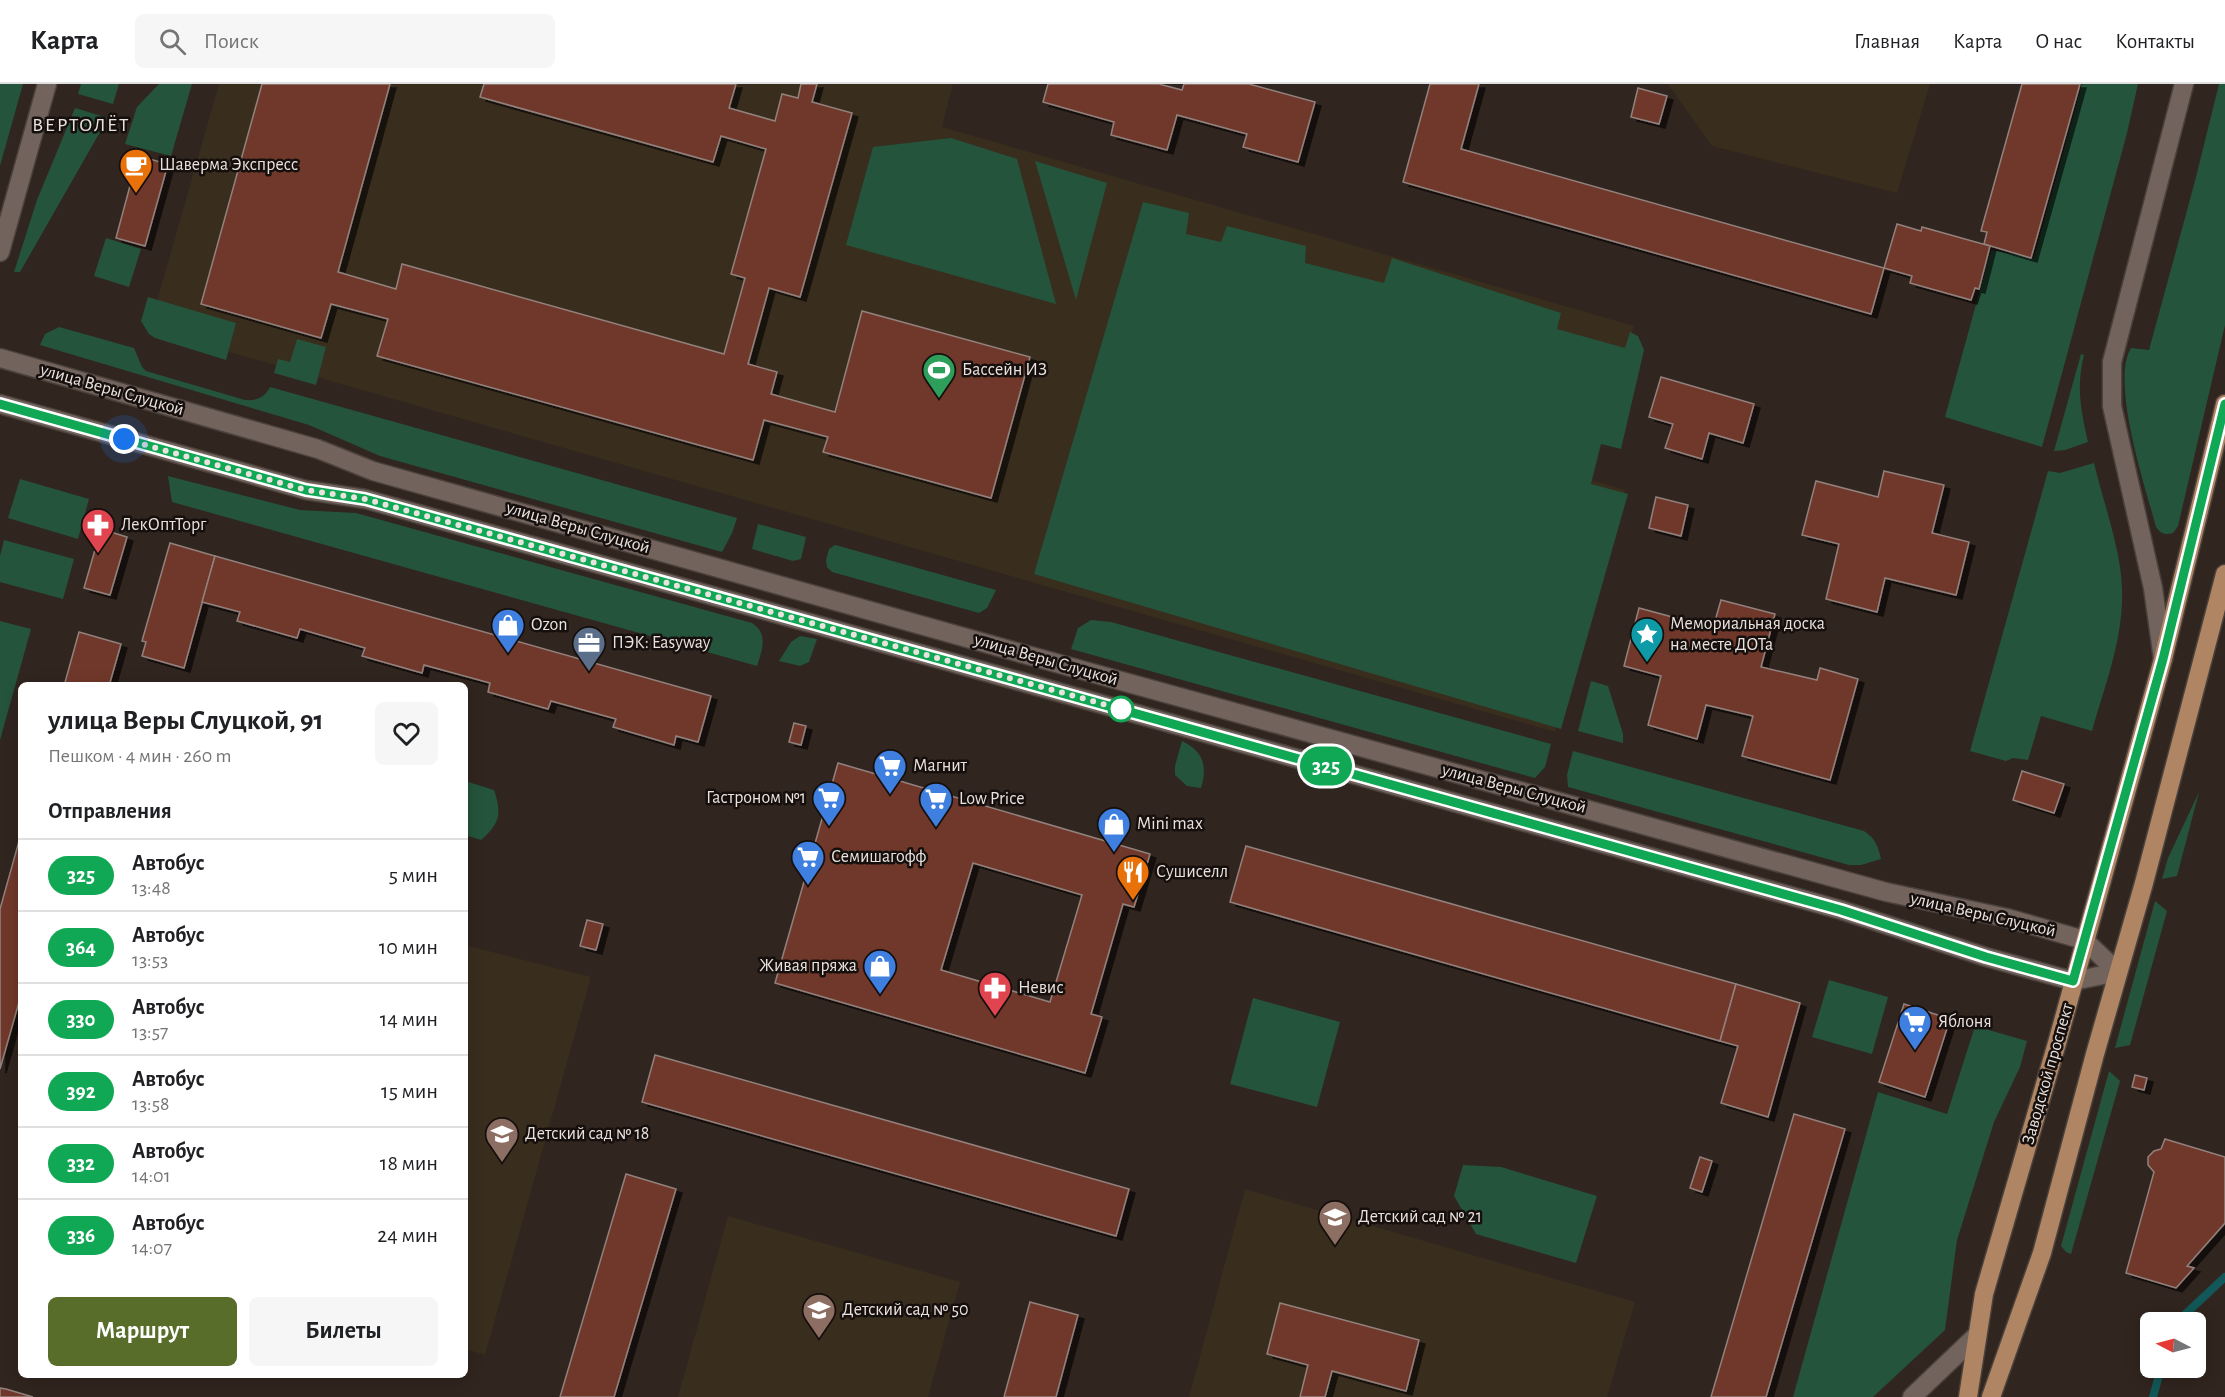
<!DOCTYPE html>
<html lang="ru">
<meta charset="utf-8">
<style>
:root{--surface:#fff;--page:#f6f6f6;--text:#202124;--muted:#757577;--line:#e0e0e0;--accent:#586d29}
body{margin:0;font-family:"Alegreya Sans",sans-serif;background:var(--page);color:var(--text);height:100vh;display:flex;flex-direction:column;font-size:22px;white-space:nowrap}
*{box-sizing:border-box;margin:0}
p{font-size:20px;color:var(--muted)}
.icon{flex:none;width:33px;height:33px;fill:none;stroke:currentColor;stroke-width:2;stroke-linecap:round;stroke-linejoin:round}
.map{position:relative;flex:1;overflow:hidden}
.sheet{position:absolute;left:18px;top:598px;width:450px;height:696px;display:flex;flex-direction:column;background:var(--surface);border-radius:9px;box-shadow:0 3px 15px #0003}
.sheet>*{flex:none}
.badge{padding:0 12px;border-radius:20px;font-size:21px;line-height:39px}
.needle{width:39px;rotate:276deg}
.controls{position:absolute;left:2140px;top:1228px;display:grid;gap:12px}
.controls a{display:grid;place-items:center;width:66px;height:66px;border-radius:9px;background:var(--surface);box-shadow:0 3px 15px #0003;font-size:30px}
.you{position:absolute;width:30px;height:30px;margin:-15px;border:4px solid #fff;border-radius:50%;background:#1a73e8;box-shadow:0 0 0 9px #1a73e833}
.map>.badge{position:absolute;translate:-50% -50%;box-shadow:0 0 0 3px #fff}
h2{padding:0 30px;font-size:22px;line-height:54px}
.round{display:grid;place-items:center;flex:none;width:63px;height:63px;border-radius:9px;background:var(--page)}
.headline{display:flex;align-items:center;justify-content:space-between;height:102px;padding:0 30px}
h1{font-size:28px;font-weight:700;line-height:45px}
.primary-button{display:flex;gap:12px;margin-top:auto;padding:12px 30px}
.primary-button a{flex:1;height:69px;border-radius:9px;background:var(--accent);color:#fff;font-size:24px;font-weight:700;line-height:69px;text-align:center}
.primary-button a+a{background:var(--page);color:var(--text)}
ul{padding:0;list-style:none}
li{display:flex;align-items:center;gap:18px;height:72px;padding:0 30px;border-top:2px solid var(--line)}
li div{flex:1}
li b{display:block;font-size:22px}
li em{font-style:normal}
li .badge{min-width:66px;font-weight:700;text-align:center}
header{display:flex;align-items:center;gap:36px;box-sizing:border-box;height:84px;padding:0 30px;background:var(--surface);border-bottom:2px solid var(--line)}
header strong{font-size:28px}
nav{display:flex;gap:33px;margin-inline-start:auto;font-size:21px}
.search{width:420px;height:54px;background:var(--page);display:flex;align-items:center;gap:15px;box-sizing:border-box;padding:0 21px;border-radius:9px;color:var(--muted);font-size:22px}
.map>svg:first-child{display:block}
.education{fill:#392d1e}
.green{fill:#24543b}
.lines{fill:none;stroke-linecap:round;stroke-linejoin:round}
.stream{stroke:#125858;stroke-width:8}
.building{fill:#6f382a;stroke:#92817d;stroke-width:1.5;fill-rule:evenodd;filter:url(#shadow)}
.minor-casing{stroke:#4b413c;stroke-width:21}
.major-casing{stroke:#4b413c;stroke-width:21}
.minor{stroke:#72635d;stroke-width:18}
.major{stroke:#af8564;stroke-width:18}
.line-casing{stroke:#fff;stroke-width:14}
.line{stroke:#10a855;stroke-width:9}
.walk{stroke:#eae2de;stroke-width:6;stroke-dasharray:0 10.8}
.stop-dot{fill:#fff;stroke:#10a855;stroke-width:3}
.labels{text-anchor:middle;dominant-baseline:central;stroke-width:5;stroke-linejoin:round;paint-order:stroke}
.poi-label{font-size:18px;fill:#eae2de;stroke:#150f0d;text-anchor:start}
.street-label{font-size:18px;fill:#eae2de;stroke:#150f0d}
.neighbourhood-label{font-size:20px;letter-spacing:1.5px;fill:#eae2de;stroke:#150f0d}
</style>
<header>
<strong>Карта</strong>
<div class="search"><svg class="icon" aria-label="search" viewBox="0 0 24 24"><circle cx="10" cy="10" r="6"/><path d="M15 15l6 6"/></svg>Поиск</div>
<nav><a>Главная</a><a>Карта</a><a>О нас</a><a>Контакты</a></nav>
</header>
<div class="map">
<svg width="2225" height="1313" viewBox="0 0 2225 1313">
<defs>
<filter id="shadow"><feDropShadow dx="6" dy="4" stdDeviation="0" flood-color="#0009"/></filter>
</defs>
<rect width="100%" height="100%" fill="#31251f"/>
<!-- education -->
<g class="education">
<path d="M 219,0 L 953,0 L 942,43 L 1634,242 L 1590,396 L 1625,406 L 1555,648 L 149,245 Z"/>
<path d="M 1668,0 L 1930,0 L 1897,109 L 1712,62 Z"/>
<path d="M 465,861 L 591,893 L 485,1271 L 465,1265 Z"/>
<path d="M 1245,1105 L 1635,1218 L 1607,1313 L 1189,1313 Z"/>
<path d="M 728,1132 L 960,1198 L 928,1313 L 678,1313 Z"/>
</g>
<!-- green -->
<g class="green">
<path d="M 0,0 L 23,0 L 0,82 Z"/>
<path d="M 81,0 L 119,0 L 113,20 L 78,10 Z"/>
<path d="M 159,0 L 192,0 L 171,72 L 125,60 L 137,23 Z"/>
<path d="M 2082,0 L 2138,0 L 2127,49 L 2042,363 L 1945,333 L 1991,166 L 2034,174 Z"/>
<path d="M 2219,0 L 2225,0 L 2225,241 L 2178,442 L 2173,449 C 2165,451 2161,450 2156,443 C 2146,405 2110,298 2131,264 L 2149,266 L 2195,97 Z"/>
<path d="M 75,24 L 108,34 L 20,188 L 14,188 L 37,116 Z"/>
<path d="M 951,54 L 1017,75 L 1056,220 L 846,161 L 873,63 Z"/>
<path d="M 1035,77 L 1107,99 L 1076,216 Z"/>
<path d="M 1143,118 L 1189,129 L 1186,150 L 1221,158 L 1227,142 L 1306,162 L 1305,179 L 1384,199 L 1392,174 L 1561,229 L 1557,245 L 1625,264 L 1630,248 L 1638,252 L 1644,266 L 1621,365 L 1601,360 L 1591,400 L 1628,410 L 1561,645 L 1034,490 Z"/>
<path d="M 106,154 L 141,165 L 129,203 L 94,192 Z"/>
<path d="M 148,213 L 236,239 L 226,276 L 155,254 L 149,250 L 141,237 Z"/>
<path d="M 59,243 L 134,264 L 142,283 L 146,287 L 245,316 C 257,317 265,313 270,303 L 737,434 L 732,449 L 722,468 L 380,372 L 309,341 L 40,261 L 45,250 Z"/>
<path d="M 297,255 L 326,263 L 316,301 L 274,289 L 278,275 L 290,278 Z"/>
<path d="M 2081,270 L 2084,271 C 2076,303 2081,326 2088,358 L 2065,366 L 2054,367 Z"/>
<path d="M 2094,379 C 2103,417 2121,466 2122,504 C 2124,553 2105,601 2092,647 L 2041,632 L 2028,676 L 2013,674 L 2006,677 L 1970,667 L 2048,387 L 2060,389 Z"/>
<path d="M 168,392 L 300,426 L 356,429 L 752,539 C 769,550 762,566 757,582 L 172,418 Z"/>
<path d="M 20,395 L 89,415 L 78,455 L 8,434 Z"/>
<path d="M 758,440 L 806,453 L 801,475 L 793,477 L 752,465 Z"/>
<path d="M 4,456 L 74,475 L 63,515 L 0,498 L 0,472 Z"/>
<path d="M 835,461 L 839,462 L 996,506 L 987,524 L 979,529 L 832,488 L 827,483 L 826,476 L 829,465 Z"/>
<path d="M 1091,536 L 1111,538 L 1551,660 L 1545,683 L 1535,694 L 1071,565 L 1078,544 Z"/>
<path d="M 0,537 L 31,545 L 0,656 Z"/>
<path d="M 800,552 L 817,555 L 809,578 L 800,582 L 779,577 L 791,558 Z"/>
<path d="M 1591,597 L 1608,602 L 1623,650 L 1623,659 L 1578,647 Z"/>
<path d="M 1182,657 C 1203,667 1208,682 1201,704 L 1187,702 L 1175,691 L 1175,682 Z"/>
<path d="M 1573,667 L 1864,747 C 1875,754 1878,762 1881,775 L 1861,781 L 1849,781 L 1568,703 L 1567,691 Z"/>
<path d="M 465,697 L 494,706 C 502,730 500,739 481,756 L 465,751 Z"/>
<path d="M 2199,708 L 2177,792 L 2162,795 L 2168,774 Z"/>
<path d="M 2155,817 L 2167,827 L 2130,961 L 2115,964 Z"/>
<path d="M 1829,896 L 1888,913 L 1872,970 L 1812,953 Z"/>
<path d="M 1253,914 L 1340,938 L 1317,1023 L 1230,1000 Z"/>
<path d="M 1975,942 L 2027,957 L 2020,983 L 1994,1038 L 1957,1156 L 1945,1246 L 1873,1313 L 1793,1313 L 1878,1008 L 1947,1030 Z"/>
<path d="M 2109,987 L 2120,997 L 2071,1170 L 2066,1168 L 2061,1162 Z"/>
<path d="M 1463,1081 L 1501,1083 L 1597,1112 L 1576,1179 L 1476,1150 L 1454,1112 Z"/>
</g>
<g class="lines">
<!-- stream -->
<g class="stream">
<path d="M 2176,1239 L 2225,1193"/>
<path d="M 2153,1313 L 2161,1284"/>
</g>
</g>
<!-- building -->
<g class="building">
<path d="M 262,0 L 390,0 L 338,188 L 396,205 L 402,180 L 724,270 L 745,194 L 731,190 L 766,65 L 721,52 L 713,78 L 480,13 L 484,0 L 736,0 L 729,24 L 775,37 L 782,10 L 798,14 L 801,0 L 817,0 L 812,18 L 852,29 L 800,213 L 769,204 L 748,280 L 777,288 L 771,310 L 835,328 L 862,227 L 1030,273 L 991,414 L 823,368 L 828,353 L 764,336 L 753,376 L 377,272 L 388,235 L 331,220 L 321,254 L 201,220 Z"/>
<path d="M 1048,0 L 1159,0 L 1182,6 L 1184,0 L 1249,0 L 1315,18 L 1298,78 L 1243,63 L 1247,50 L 1177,31 L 1167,66 L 1111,51 L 1114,38 L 1043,18 Z"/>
<path d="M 1430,0 L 1479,0 L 1461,65 L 1884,184 L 1871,230 L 1403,98 Z"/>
<path d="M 2022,0 L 2080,0 L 2031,174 L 1984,160 L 1987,148 L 1981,147 Z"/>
<path d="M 1638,4 L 1667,12 L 1659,40 L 1631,33 Z"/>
<path d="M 138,72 L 168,80 L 145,162 L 116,154 Z"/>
<path d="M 1897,140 L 1921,147 L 1922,143 L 1990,162 L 1979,205 L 1975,204 L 1971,216 L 1910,199 L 1912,192 L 1884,184 Z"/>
<path d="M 1661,293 L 1754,320 L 1743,359 L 1709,349 L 1702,375 L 1665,364 L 1673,340 L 1649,333 Z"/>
<path d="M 1884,387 L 1944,401 L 1932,449 L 1969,458 L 1956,511 L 1885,494 L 1877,528 L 1826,515 L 1839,460 L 1802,451 L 1816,397 L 1878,413 Z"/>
<path d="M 1656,413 L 1688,421 L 1681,452 L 1649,444 Z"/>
<path d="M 101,445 L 127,453 L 110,511 L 84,504 Z"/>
<path d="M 170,459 L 215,472 L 184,584 L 142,572 L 146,558 L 142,557 Z"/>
<path d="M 215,472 L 711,612 L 698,658 L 676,652 L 674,661 L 613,643 L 616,635 L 551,617 L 548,625 L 488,608 L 490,599 L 424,581 L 422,589 L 362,572 L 365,564 L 300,545 L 297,554 L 237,537 L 240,528 L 202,518 Z"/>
<path d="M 1721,516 L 1775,530 L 1761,583 L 1817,596 L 1820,584 L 1858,595 L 1830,696 L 1742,672 L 1753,632 L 1706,621 L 1697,655 L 1648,641 L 1661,592 L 1624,582 L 1639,524 L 1713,544 Z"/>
<path d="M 79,548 L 121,560 L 109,602 L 64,602 Z"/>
<path d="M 794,639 L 806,642 L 801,661 L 789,658 Z"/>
<path d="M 838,679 L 1150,770 L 1134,823 L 1123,820 L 1091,930 L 1102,933 L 1085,989 L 775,899 ZM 973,779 L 1082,811 L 1050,918 L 941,886 Z"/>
<path d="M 2022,687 L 2064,700 L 2054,729 L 2013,716 Z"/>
<path d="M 21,750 L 21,911 L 0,985 L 0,825 Z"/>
<path d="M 1246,762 L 1736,900 L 1720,957 L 1230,818 Z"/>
<path d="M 587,836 L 603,840 L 596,866 L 580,862 Z"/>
<path d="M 1736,900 L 1800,919 L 1768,1033 L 1721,1019 L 1738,962 L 1720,957 Z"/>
<path d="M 1904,920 L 1950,935 L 1925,1013 L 1879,998 Z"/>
<path d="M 655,971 L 1129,1105 L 1116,1152 L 642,1018 Z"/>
<path d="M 2135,991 L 2147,994 L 2144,1006 L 2132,1003 Z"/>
<path d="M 1794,1030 L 1845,1045 L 1766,1313 L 1711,1313 Z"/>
<path d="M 2165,1055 L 2225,1073 L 2225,1139 L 2187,1182 L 2194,1184 L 2176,1204 L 2126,1189 L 2154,1088 L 2148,1081 L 2148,1073 L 2154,1067 L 2161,1065 Z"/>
<path d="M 1700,1073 L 1712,1077 L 1702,1108 L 1690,1104 Z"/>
<path d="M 626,1090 L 676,1105 L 614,1313 L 560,1313 Z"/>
<path d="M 1030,1218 L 1078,1231 L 1056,1313 L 1004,1313 Z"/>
<path d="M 1280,1219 L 1419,1256 L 1406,1307 L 1332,1287 L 1325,1313 L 1300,1313 L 1308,1281 L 1267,1270 Z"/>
<path d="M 0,1304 L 6,1305 L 33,1313 L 0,1313 Z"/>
</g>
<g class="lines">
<defs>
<g id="minor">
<path d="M 0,168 L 47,0"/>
<path d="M 0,274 L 318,365 L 373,387 L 1038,574 L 1886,808 L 2007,834 L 2084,856 L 2118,888"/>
<path d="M 0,320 L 306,406 L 365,415 L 1841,826 L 1986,873 L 2073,897 L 2118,888"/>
<path d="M 2163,575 L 2153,504 L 2112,322 L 2112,278 L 2184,0"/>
<path d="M 1912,1313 L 1976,1252"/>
</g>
<g id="major">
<path d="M 1968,1313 L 1984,1210 L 2057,959 L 2163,575 L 2225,320"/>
<path d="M 1991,1313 L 2042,1169 L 2095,970 L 2144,799 L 2225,490"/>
</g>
</defs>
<!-- minor casing -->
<use href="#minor" class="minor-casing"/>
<!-- major casing -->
<use href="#major" class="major-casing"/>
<!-- minor -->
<use href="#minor" class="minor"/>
<!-- major -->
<use href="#major" class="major"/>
</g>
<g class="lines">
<defs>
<path id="line" d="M 0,320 L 306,406 L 365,415 L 1841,826 L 1986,873 L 2073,897 L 2163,575 L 2225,320"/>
</defs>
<!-- line casing -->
<use href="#line" class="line-casing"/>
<!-- line -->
<use href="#line" class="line"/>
<!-- walk -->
<path class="walk" d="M 124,355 L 306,406 L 365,415 L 1121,625"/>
</g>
<!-- icons -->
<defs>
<symbol id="cafe-pin" viewBox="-11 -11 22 30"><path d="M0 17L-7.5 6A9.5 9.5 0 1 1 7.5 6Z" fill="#e8710a" stroke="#150f0d"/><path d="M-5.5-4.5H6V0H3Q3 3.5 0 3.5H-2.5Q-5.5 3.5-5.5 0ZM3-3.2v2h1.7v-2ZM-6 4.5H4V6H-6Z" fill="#fff"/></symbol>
<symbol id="stadium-pin" viewBox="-11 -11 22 30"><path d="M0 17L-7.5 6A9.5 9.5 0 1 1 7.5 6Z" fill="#2e9e5b" stroke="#150f0d"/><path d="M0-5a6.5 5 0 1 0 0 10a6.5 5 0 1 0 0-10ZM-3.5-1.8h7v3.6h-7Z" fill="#fff"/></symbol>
<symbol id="pharmacy-pin" viewBox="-11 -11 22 30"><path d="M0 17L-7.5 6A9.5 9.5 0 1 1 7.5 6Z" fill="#e0444e" stroke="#150f0d"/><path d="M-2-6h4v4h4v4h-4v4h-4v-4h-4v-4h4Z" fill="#fff"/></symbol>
<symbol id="shop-pin" viewBox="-11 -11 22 30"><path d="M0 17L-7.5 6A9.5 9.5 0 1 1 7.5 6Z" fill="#3f7fe0" stroke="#150f0d"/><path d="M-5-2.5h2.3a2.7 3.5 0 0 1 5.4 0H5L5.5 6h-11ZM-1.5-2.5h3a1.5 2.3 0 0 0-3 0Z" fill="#fff"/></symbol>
<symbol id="sight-pin" viewBox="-11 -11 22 30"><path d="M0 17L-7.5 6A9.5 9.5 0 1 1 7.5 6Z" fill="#0f9aa8" stroke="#150f0d"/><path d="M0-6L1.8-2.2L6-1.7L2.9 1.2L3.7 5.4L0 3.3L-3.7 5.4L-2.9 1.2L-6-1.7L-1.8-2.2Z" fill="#fff"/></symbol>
<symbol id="office-pin" viewBox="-11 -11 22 30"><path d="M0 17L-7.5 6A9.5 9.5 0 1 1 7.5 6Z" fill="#5c6f8a" stroke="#150f0d"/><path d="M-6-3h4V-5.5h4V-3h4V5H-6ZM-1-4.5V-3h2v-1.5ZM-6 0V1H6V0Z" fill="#fff"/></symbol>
<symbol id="supermarket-pin" viewBox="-11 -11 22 30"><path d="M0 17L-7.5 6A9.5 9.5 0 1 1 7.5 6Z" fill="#3f7fe0" stroke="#150f0d"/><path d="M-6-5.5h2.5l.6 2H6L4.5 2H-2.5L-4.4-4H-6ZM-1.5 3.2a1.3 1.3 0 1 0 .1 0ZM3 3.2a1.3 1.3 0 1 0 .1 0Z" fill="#fff"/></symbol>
<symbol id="restaurant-pin" viewBox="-11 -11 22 30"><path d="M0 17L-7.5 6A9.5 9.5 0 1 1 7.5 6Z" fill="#e8710a" stroke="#150f0d"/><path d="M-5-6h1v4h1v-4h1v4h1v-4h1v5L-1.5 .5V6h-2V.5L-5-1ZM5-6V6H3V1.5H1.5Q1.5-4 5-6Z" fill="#fff"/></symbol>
<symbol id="school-pin" viewBox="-11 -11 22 30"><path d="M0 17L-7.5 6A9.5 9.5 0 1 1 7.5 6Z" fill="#8d6e63" stroke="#150f0d"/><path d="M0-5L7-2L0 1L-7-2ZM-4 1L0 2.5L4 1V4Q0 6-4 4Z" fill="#fff"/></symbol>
</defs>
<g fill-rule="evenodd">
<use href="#cafe-pin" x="117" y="62" width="38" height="52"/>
<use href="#stadium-pin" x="920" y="267" width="38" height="52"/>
<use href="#pharmacy-pin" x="79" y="422" width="38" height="52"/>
<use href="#shop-pin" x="489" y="522" width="38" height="52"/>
<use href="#sight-pin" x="1628" y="531" width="38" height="52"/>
<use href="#office-pin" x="570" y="540" width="38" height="52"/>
<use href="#supermarket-pin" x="871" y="663" width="38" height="52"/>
<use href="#supermarket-pin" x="810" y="695" width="38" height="52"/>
<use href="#supermarket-pin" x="917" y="696" width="38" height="52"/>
<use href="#shop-pin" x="1095" y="721" width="38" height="52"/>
<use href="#supermarket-pin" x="789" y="754" width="38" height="52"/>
<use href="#restaurant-pin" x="1114" y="769" width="38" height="52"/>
<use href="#shop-pin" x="861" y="863" width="38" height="52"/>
<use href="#pharmacy-pin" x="976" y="885" width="38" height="52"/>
<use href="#supermarket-pin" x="1896" y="919" width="38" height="52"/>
<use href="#school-pin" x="483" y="1031" width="38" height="52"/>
<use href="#school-pin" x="1316" y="1114" width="38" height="52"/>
<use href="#school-pin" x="800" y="1207" width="38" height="52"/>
</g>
<!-- markers -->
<circle class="stop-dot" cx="1121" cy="625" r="12"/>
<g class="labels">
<!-- poi labels -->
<g class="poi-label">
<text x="159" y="81">Шаверма Экспресс</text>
<text x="962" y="286">Бассейн ИЗ</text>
<text x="121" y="441">ЛекОптТорг</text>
<text x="1670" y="540">Мемориальная доска<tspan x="1670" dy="21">на месте ДОТа</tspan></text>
<text x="531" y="541">Ozon</text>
<text x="612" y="559">ПЭК: Easyway</text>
<text x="913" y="682">Магнит</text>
<text x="806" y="714" text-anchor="end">Гастроном №1</text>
<text x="959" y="715">Low Price</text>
<text x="1137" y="740">Mini max</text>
<text x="831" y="773">Семишагофф</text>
<text x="1156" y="788">Сушиселл</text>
<text x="857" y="882" text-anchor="end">Живая пряжа</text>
<text x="1018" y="904">Невис</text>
<text x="1938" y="938">Яблоня</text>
<text x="525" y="1050">Детский сад № 18</text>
<text x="1358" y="1133">Детский сад № 21</text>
<text x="842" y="1226">Детский сад № 50</text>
</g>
<!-- street labels -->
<g class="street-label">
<text transform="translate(112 306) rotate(16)">улица Веры Слуцкой</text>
<text transform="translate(578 444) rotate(16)">улица Веры Слуцкой</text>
<text transform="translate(1046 576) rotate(16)">улица Веры Слуцкой</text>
<text transform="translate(1514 705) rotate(15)">улица Веры Слуцкой</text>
<text transform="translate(1983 831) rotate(13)">улица Веры Слуцкой</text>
<text transform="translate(2048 990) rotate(-74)">Заводской проспект</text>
</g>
<!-- neighbourhood labels -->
<g class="neighbourhood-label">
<text x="81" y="41">ВЕРТОЛЁТ</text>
</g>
</g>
</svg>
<div class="controls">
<a><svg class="needle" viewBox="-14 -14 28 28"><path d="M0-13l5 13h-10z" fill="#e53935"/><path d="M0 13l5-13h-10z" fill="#757577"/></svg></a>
</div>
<div class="you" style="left:124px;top:355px"></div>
<b class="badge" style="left:1326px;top:682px;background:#10a855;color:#fff">325</b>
<section class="sheet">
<div class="headline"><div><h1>улица Веры Слуцкой, 91</h1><p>Пешком · 4 мин · 260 m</p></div><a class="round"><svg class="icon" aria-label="heart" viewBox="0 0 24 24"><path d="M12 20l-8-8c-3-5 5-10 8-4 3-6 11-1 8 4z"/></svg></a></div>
<h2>Отправления</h2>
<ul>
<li><span class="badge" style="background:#10a855;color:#fff">325</span><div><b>Автобус</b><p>13:48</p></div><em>5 мин</em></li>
<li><span class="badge" style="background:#10a855;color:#fff">364</span><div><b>Автобус</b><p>13:53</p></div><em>10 мин</em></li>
<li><span class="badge" style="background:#10a855;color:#fff">330</span><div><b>Автобус</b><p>13:57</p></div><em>14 мин</em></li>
<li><span class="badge" style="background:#10a855;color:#fff">392</span><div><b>Автобус</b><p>13:58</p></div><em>15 мин</em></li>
<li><span class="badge" style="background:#10a855;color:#fff">332</span><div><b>Автобус</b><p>14:01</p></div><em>18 мин</em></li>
<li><span class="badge" style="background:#10a855;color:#fff">336</span><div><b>Автобус</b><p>14:07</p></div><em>24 мин</em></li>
</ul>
<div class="primary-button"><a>Маршрут</a><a>Билеты</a></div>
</section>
</div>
